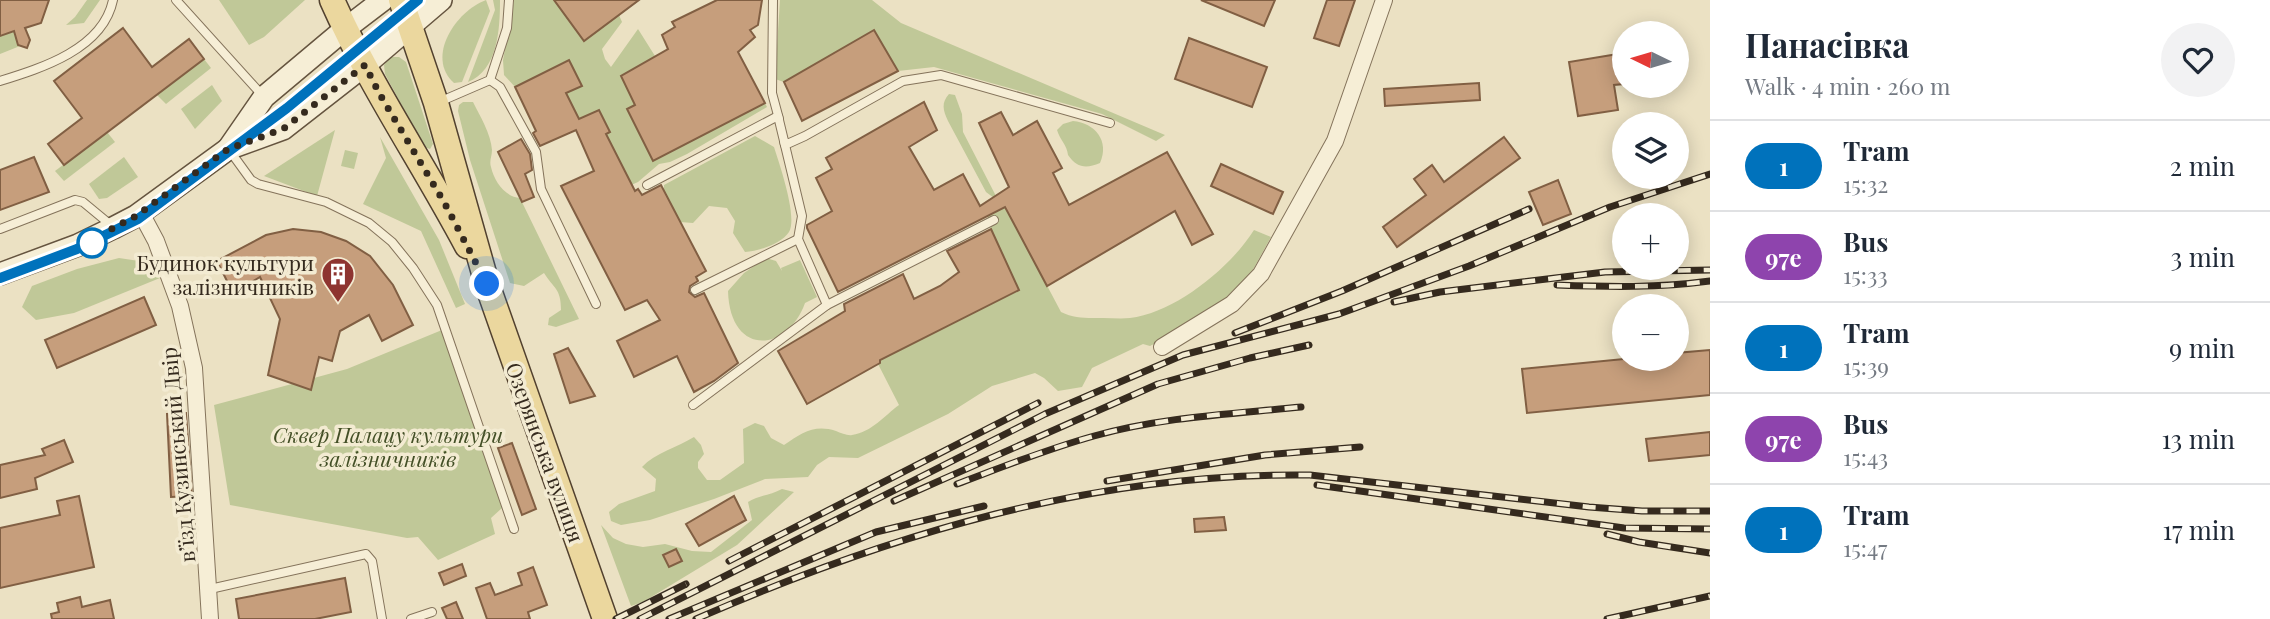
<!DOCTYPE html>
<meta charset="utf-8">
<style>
:root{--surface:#fff;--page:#f2f2f3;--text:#1f2937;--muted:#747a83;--line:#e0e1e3}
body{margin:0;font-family:"Playfair Display",serif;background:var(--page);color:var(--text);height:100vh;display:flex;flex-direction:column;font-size:26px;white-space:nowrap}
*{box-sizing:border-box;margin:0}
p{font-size:23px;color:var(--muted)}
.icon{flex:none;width:38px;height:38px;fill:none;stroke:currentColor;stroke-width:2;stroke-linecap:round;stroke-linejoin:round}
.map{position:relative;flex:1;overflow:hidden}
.panel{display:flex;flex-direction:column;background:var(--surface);width:560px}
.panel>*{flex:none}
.badge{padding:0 14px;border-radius:23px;font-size:24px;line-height:46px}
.needle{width:46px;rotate:275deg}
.buttons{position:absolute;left:1612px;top:21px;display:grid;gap:14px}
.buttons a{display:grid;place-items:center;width:77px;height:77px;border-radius:50%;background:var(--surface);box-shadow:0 4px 18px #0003;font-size:35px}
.you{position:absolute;width:35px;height:35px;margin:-18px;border:5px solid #fff;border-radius:50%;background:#1a73e8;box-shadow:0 0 0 10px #1a73e833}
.map>.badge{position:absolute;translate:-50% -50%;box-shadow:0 0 0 4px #fff}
.round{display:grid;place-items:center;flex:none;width:74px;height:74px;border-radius:37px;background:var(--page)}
.summary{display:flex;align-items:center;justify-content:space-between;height:119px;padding:0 35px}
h1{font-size:33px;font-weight:700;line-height:52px}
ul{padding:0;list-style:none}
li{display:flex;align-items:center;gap:21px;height:91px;padding:0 35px;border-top:2px solid var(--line)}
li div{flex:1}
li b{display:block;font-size:26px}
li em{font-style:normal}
li .badge{min-width:77px;font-weight:700;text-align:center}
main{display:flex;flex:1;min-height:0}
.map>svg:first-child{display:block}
.green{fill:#c0c898}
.building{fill:#c69e7c;stroke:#815f43;stroke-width:2}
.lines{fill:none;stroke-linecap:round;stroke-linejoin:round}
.lane-casing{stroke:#84735b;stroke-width:10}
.street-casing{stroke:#84735b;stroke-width:18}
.secondary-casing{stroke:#65543f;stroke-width:24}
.primary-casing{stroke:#52412f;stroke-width:27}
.lane{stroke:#f6eed6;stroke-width:8}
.street{stroke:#f6eed6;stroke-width:16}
.secondary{stroke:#f6eed6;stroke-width:21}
.primary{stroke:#ebd79e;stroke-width:24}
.tram{stroke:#352a1e;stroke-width:2}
.rail-casing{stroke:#352a1e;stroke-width:7}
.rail{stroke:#f3ebd2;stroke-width:4.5;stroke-dasharray:13;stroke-linecap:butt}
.line-casing{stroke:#fff;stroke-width:16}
.line{stroke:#0072bc;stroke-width:10}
.walk{stroke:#352a1e;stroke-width:7;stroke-dasharray:0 12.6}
.stop-dot{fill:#fff;stroke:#0072bc;stroke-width:3.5}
.labels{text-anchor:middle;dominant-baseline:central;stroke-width:7;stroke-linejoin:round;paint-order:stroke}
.poi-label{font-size:21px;fill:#352a1e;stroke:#f3ebd2;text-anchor:end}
.park-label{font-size:21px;font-style:italic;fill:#434f26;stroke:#f3ebd2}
.street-label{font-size:21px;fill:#352a1e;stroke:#f3ebd2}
</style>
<main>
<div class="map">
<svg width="1710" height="619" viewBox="0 0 1710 619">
<rect width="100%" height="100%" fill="#ebe1c3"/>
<!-- green -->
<g class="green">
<path d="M 87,0 L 100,0 L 84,23 L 66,25 L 75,17 Z"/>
<path d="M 219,0 L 305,0 L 264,37 L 249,45 Z"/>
<path d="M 486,0 L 490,11 L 462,82 L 454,83 C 425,57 456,11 486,0 Z"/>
<path d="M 493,0 L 500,0 C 500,29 498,70 468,82 L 495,10 Z"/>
<path d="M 514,0 L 554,0 L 619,15 L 622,22 L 602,49 L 605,59 L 611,67 L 638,29 L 655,56 L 621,76 L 635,105 L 653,160 L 765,103 L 767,107 L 687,154 L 670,162 L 659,164 L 638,182 L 629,186 L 606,134 L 599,110 L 579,119 L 544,104 L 581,86 L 570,61 L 515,87 L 504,75 L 503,60 Z"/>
<path d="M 780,0 L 872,0 L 901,23 L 1165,135 L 1156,141 L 1102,114 L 934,67 L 898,71 L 874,30 L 784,82 L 775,79 Z"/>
<path d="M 14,31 L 20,46 L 0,54 L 0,36 Z"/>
<path d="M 390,57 L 399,57 L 406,62 L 433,144 L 430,149 L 424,147 L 385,74 L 384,65 Z"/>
<path d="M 204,59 L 211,68 L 166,104 L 157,95 Z"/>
<path d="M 212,85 L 222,101 L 195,129 L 181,109 Z"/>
<path d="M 949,94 L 955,95 L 962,114 L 963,132 L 997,198 L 994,198 L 986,192 L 948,121 C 943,110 941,103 949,94 Z"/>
<path d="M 463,102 L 473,102 C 480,116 491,134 492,150 C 492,156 489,161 491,167 C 494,181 505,197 520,198 L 579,319 L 556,327 L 548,325 L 549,318 L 561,310 C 561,288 554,289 544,273 L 524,286 L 510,283 L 470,160 L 458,111 L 459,105 Z"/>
<path d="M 1073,121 C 1095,123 1110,141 1100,163 C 1086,169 1077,168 1068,155 C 1067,145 1060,140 1057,130 L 1063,124 Z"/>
<path d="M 335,130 L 317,196 L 264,176 Z"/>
<path d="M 107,132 L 115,142 L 64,181 L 55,171 Z"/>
<path d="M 755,136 L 774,147 C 779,163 798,217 789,232 C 781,244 759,251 745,252 L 733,233 L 735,221 L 727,208 L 709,206 L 693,223 L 680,222 L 664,190 L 664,185 Z"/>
<path d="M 380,137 L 439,240 L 465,304 L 456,308 L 421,231 L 363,204 L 386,158 Z"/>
<path d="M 345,150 L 358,153 L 354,169 L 341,166 Z"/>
<path d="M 124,157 L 138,177 L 107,198 L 99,199 L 89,184 Z"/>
<path d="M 993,205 L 1006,208 L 1061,312 C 1075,319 1087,318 1103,318 C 1112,318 1121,319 1130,318 C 1175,313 1231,267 1254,230 L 1271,237 L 1249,277 L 1208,316 L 1150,346 L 1143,344 L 1092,368 L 1082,387 L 1058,391 L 1044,378 L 1035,373 L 992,386 L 948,414 L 858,458 L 829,457 L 817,465 L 808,477 L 765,479 L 714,499 L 650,520 L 621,525 L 611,521 L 609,512 L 619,504 L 655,491 L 656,479 L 642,467 C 655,453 678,447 694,437 L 701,445 L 704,454 L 698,462 L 698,468 L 707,480 L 720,480 L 744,463 L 743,429 L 755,423 L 764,426 L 771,438 L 784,445 C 802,433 814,424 836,431 C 841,433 848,436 852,435 C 872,432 884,416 899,405 L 878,364 L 880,360 L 1019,290 L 991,230 L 986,211 Z"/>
<path d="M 119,258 L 159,264 L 160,278 L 74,313 L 36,320 L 22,307 L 32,286 L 77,269 Z"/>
<path d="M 766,258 L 776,261 L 782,271 L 781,268 L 800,260 L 817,297 L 805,303 C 787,353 730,357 728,291 L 744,273 Z"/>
<path d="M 442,330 L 502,508 L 491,518 L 495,534 L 438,560 L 418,537 L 407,538 L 230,505 L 214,405 L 347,369 Z"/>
<path d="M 782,489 L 794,492 L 737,545 L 643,602 L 631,606 L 601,525 L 613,538 L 626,544 L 643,547 L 665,544 L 692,551 L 711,552 L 752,520 L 748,502 C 760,495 771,495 782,489 Z"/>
</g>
<!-- building -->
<g class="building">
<path d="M 0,0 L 49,0 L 41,23 L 25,28 L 30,40 L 27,48 L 18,45 L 14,31 L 0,36 Z"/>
<path d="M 554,0 L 639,0 L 584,41 Z"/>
<path d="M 717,0 L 762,0 L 758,25 L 750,30 L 755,37 L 738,52 L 765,103 L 653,161 L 627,109 L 635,105 L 621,76 L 668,49 L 662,35 L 675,27 L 672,22 Z"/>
<path d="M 1201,0 L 1275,0 L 1264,26 Z"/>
<path d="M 1327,0 L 1355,0 L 1339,46 L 1314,38 Z"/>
<path d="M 123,28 L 152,67 L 189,39 L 204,59 L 64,165 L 48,144 L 82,118 L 54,81 Z"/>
<path d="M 874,30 L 898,71 L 802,121 L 784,82 Z"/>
<path d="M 1189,38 L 1267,67 L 1252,107 L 1175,79 Z"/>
<path d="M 1624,53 L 1624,84 L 1614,85 L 1618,110 L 1578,116 L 1569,62 Z"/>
<path d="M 569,60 L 582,86 L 566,93 L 579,119 L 599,110 L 610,132 L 606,134 L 635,191 L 638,189 L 642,195 L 661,185 L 706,271 L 696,277 L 698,281 L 690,286 L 689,292 L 695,297 L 704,293 L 738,363 L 714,381 L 694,392 L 677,356 L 634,377 L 617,341 L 660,320 L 647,300 L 625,310 L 561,186 L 594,171 L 576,130 L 540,146 L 533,133 L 536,131 L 515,87 Z"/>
<path d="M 1479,83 L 1480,100 L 1385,106 L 1384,89 Z"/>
<path d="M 924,102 L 937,130 L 909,147 L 934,190 L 963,174 L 980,206 L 1009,187 L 979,123 L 1001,112 L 1013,135 L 1037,121 L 1062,168 L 1053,173 L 1069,205 L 1167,152 L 1213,234 L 1192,245 L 1175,211 L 1047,286 L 1005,207 L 838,292 L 807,228 L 807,225 L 832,211 L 816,178 L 832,169 L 826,158 Z"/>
<path d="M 1504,137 L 1520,158 L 1397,247 L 1383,227 L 1426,195 L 1414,179 L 1432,165 L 1444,182 Z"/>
<path d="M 521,139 L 530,154 L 532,170 L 525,174 L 534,197 L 522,202 L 498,152 Z"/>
<path d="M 34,157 L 49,192 L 0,210 L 0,170 Z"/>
<path d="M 1221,164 L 1283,192 L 1273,214 L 1211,186 Z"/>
<path d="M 1558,180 L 1571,214 L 1543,225 L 1529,192 Z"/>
<path d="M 293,229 L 321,232 L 346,241 L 370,256 L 393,285 L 413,325 L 382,341 L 369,315 L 340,331 L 332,361 L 319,357 L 311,390 L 268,375 L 280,319 L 260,277 L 233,293 L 217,261 L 266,235 Z"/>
<path d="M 991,229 L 1019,290 L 880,360 L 880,363 L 807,404 L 778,351 L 845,311 L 844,304 L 903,274 L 914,299 L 940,286 L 959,272 L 947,251 Z"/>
<path d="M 144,297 L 156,325 L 57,368 L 45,340 Z"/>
<path d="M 568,348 L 595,396 L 570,403 L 554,354 Z"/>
<path d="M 1710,350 L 1710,395 L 1527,413 L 1522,369 L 1624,359 L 1676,359 L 1676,353 Z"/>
<path d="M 186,413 L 192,496 L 171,497 L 167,414 Z"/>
<path d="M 1710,432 L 1710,455 L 1649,461 L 1646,439 Z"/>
<path d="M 64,440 L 73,462 L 35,478 L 37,489 L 0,498 L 0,465 L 45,455 L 42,449 Z"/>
<path d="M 512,443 L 536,509 L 522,515 L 498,448 Z"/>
<path d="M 79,496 L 94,567 L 0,588 L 0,528 L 60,515 L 57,501 Z"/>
<path d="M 734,496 L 746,520 L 699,546 L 686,524 Z"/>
<path d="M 1224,517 L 1226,530 L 1195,532 L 1194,519 Z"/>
<path d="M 676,549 L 682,561 L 669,567 L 663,555 Z"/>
<path d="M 462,564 L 466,576 L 444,585 L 439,573 Z"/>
<path d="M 533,567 L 547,605 L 528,612 L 530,619 L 487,619 L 476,588 L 490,583 L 495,595 L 522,585 L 518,573 Z"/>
<path d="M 345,578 L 351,612 L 315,619 L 239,619 L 236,599 Z"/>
<path d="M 80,597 L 82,607 L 110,600 L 114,619 L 52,619 L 51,614 L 59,612 L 57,603 Z"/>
<path d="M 456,602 L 463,619 L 447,619 L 442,608 Z"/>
</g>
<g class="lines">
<defs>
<g id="lane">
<path d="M 176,0 L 262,95"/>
<path d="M 773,0 L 772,93 L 779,119"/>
<path d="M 490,80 L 500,87 L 536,152 L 541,189 L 596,304"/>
<path d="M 0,81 C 42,68 103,49 113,0"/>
<path d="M 439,102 L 490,80 L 507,28 L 509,0"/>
<path d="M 230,151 L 251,180 L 258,184 L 326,202 L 369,223 L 392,242 L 413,268 L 437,305 L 514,529"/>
<path d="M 647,185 L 778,116 L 785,145 L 805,136 L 903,81 L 941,75 L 1110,123"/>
<path d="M 0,229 L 75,200 L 83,202 L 112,226"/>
<path d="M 695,290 L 798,239"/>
<path d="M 827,305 L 994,220"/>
<path d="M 693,405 L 827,305 L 798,239 L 802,216 L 784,141"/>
<path d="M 210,589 L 366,554 L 372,561 L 382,619"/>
<path d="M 411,619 L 432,612"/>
</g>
<g id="street">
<path d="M 141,213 L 156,241 L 180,306 L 194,368 L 210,619"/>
<path d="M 1162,347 L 1232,304 L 1261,274 L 1335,141 L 1384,0"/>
</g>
<g id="secondary">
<path d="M 228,149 L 264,97 L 345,29 L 383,0"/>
<path d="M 0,274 L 78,245 L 113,228 L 136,216 L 228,149 L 283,129 L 365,65 L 441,0"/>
</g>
<g id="primary">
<path d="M 332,0 C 370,86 423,163 467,246"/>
<path d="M 401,0 L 436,103 L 487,284 L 605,619"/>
</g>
</defs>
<!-- lane casing -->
<use href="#lane" class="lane-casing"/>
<!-- street casing -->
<use href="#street" class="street-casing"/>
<!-- secondary casing -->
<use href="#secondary" class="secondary-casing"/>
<!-- primary casing -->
<use href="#primary" class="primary-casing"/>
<!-- lane -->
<use href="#lane" class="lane"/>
<!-- street -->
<use href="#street" class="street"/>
<!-- secondary -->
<use href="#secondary" class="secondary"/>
<!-- primary -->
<use href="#primary" class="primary"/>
<!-- tram -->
<path class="tram" d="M 0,278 L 77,249 L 108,236 L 143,216 L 287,108 L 418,0"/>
<defs>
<g id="rail">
<path d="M 1557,285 C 1609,287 1658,288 1710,281"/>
<path d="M 1394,302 L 1440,292 L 1605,272 L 1710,270"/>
<path d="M 1235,333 L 1342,291 L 1529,209"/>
<path d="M 1107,481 L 1265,455 L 1360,447"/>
<path d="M 957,484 C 1002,467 1047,449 1094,436 C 1161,417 1232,414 1301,407"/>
<path d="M 1317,485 L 1624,528 L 1710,529"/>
<path d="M 894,501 L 1158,384 L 1250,358 L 1309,345"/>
<path d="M 1607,534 L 1639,542 L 1710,553"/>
<path d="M 729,561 L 1038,403"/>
<path d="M 616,619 L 686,584"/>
<path d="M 640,619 L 1045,414 L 1183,355 L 1339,314 L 1469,266 L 1610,207 L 1710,174"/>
<path d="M 669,619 L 876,532 L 984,506"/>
<path d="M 696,619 C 890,534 1096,472 1310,475 L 1589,507 L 1642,511 L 1710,511"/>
<path d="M 1607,619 L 1710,596"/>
</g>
</defs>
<!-- rail casing -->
<use href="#rail" class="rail-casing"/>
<!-- rail -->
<use href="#rail" class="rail"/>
</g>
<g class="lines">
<defs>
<path id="line" d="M 0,278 L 77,249 L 138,219 L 287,108 L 418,0"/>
</defs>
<!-- line casing -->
<use href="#line" class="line-casing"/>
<!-- line -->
<use href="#line" class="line"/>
<!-- walk -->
<path class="walk" d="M 92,243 L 96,237 L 136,216 L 228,149 L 283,129 L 365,65 L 379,93 L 444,202 L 487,284"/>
</g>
<!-- icons -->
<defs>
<symbol id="building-pin" viewBox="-11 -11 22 30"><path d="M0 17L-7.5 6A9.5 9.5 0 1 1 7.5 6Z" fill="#8e3430" stroke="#f3ebd2"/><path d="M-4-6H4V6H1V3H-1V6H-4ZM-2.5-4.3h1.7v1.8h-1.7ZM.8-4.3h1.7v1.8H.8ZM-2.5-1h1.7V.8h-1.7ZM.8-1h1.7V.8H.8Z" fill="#fff"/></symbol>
</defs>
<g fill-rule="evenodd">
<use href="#building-pin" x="319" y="255" width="38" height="52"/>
</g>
<!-- markers -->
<circle class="stop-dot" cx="92" cy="243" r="14"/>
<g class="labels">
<!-- poi labels -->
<g class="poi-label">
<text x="314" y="262">Будинок культури<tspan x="314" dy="24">залізничників</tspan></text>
</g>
<!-- park labels -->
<g class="park-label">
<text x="388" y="434">Сквер Палацу культури<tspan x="388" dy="24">залізничників</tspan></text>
</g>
<!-- street labels -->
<g class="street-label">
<text transform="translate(546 452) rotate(70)">Озерянська вулиця</text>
<text transform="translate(177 455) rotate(-95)">в’їзд Кузинський Двір</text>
</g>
</g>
</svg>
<div class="buttons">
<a><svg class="needle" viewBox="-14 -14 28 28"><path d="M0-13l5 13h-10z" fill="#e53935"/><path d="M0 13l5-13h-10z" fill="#747a83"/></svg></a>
<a><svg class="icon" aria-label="layers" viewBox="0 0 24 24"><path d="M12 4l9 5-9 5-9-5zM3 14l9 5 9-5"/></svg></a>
<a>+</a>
<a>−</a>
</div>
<div class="you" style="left:487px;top:284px"></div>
</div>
<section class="panel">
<div class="summary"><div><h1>Панасівка</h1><p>Walk · 4 min · 260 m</p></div><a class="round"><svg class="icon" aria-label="heart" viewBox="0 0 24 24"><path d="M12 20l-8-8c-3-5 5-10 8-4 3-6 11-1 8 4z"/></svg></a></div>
<ul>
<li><span class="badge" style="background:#0072bc;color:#fff">1</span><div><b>Tram</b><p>15:32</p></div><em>2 min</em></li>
<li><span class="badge" style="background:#8e44ad;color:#fff">97е</span><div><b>Bus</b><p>15:33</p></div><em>3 min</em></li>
<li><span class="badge" style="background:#0072bc;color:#fff">1</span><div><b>Tram</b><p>15:39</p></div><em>9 min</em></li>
<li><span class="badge" style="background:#8e44ad;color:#fff">97е</span><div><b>Bus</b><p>15:43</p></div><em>13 min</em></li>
<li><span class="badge" style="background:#0072bc;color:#fff">1</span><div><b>Tram</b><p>15:47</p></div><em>17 min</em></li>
</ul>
</section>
</main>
